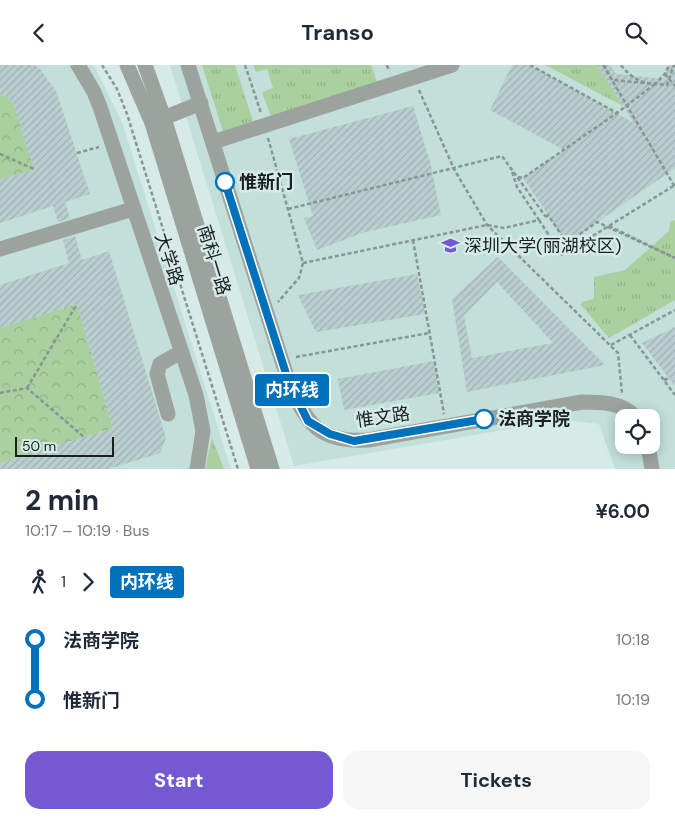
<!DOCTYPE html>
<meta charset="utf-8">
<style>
:root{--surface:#fff;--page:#f6f6f7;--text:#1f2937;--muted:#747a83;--accent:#7559d3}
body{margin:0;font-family:"DM Sans","Noto Sans SC",sans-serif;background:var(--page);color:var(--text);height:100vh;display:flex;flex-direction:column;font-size:19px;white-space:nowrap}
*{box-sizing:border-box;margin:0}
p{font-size:16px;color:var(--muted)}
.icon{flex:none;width:28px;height:28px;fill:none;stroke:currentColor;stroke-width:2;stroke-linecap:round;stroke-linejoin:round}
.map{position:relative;height:404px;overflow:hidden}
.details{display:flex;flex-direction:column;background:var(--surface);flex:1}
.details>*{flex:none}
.badge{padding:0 10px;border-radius:4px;font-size:18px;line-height:32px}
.controls{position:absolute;left:615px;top:344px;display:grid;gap:10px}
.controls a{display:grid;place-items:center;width:45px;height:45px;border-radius:10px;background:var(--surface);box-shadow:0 2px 12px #0003;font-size:25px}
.scale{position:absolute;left:15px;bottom:12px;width:99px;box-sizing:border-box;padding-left:5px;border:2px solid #19201f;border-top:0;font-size:14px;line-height:18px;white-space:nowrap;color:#19201f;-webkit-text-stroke:4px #d6ebe7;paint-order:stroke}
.map>.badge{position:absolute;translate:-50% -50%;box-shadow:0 0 0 2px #fff}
.legs{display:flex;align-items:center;gap:8px;height:55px;padding:0 25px;font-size:16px}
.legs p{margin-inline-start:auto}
.overview{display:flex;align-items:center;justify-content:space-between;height:85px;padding:0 25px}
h1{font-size:28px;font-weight:700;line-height:38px}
.cta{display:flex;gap:10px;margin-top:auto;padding:10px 25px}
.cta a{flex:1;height:58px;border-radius:15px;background:var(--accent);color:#fff;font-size:20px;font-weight:700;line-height:58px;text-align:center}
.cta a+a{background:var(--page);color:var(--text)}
ul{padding:0 25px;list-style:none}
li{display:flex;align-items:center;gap:18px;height:60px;font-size:19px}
li i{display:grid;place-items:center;width:8px;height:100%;margin:0 6px;background:currentColor}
li i::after{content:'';width:12px;height:12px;margin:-6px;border:4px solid;border-radius:50%;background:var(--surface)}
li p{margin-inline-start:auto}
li:first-child i{background:linear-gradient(#0000 50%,currentColor 0)}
li:last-child i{background:linear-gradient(currentColor 50%,#0000 0)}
header{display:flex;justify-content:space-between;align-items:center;height:65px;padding:0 25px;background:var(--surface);font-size:22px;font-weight:700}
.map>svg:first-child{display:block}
.built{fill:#c2dfd9;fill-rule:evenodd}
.grass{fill:url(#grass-tufts)}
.park{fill:url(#park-crowns)}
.building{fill:url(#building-hatch);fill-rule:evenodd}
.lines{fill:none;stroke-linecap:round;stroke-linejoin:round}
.path{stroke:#879694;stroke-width:2.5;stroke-dasharray:4 2.5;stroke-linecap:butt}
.minor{stroke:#9ca39f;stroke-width:15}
.path-bridge{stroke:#879694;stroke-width:2.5;stroke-dasharray:4 2.5;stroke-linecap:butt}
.line-1-casing{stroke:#fff;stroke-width:11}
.line-1{stroke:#0072bc;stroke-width:8}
.stop-1-dot{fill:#fff;stroke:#0072bc;stroke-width:2.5}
.labels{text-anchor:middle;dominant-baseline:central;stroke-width:5;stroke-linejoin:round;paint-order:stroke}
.stop-label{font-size:18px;font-weight:bold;fill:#19201f;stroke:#d6ebe7;text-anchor:start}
.poi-label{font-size:18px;fill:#19201f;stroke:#d6ebe7;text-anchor:start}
.street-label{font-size:18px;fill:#19201f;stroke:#d6ebe7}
</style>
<header><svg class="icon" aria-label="back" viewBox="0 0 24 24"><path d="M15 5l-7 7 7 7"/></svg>Transo<svg class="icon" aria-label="search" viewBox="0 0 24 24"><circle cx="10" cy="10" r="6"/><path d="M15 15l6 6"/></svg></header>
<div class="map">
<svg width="675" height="404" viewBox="0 0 675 404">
<defs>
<pattern id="grass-tufts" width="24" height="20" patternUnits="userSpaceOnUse" patternTransform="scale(1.25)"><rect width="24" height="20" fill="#aad09f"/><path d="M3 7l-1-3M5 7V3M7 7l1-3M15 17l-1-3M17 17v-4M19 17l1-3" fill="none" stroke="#92b288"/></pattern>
<pattern id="park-crowns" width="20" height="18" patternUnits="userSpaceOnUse" patternTransform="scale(1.25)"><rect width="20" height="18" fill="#aad09f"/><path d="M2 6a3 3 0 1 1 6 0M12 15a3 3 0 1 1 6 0" fill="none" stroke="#92b288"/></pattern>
<pattern id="building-hatch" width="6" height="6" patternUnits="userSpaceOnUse" patternTransform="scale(1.25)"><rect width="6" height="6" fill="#baced0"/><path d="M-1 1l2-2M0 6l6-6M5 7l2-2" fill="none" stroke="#9fb1b2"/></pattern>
</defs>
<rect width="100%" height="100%" fill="#d6ebe7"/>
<!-- built -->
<g class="built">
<path d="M 0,0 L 93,0 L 95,2 L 122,57 L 231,404 L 0,404 Z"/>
<path d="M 170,0 L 675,0 L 675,404 L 615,404 L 599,359 L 563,355 L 294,401 ZM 624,352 L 651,352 L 651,380 L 624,380 Z"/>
</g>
<!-- grass -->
<g class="grass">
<path d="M 202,0 L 235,0 L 253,56 L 223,66 Z"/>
<path d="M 253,0 L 371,0 L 377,17 L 271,52 L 262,27 L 273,23 L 267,4 L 256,7 Z"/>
<path d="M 545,0 L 597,0 L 623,41 Z"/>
<path d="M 675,155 L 675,235 L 609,273 L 581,240 L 582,237 L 594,234 L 594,212 L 625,205 L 669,166 L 670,157 Z"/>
<path d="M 212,373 L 224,404 L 205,404 Z"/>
</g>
<!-- park -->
<g class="park">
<path d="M 0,28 L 13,37 L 34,104 L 0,115 Z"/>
<path d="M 77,239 L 113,363 L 0,398 L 0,263 Z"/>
</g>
<!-- building -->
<g class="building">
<path d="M 0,0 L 35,0 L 40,4 L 56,26 L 90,129 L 65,137 L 70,153 L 58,157 L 53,141 L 0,158 L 0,115 L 34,104 L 13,37 L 0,28 Z"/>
<path d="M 512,0 L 530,0 L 634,58 L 597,0 L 610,0 L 616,9 L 663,14 L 669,0 L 675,0 L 675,103 L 567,178 L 523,113 L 564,85 L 490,45 Z"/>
<path d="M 413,41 L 430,97 L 441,150 L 365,167 L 317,185 L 304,153 L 313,151 L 289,74 Z"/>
<path d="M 75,171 L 82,195 L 109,186 L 166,373 L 160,388 L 108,404 L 0,404 L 0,398 L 113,363 L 77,239 L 0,263 L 0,220 L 69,198 L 63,175 Z"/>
<path d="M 498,192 L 605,300 L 467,327 L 452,234 ZM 497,217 L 553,278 L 472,293 L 464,251 Z"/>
<path d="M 417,209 L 425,249 L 316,267 L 298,230 Z"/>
<path d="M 675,262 L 675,321 L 642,278 Z"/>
<path d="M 434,296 L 439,328 L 344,345 L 338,314 Z"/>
</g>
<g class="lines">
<!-- path -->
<g class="path">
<path d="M 102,0 L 117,24 L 127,49 L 238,404"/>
<path d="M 245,0 L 261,48"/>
<path d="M 387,0 L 389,6"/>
<path d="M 530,0 L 617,48 L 655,19"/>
<path d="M 603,0 L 675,122"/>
<path d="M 621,0 C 630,12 640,18 655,19 L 665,9 L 669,0"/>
<path d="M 665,9 L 675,21"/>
<path d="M 419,25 L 454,104 L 487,160 L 618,288 L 622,328"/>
<path d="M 268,73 L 303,198 L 299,213 L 278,237"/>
<path d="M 77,88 L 99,82"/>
<path d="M 0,89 L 34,104"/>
<path d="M 518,112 L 523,113 L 617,48"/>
<path d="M 288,144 L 502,91 L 546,152"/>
<path d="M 539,155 L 562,190 L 675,120"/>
<path d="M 609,161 L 675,193"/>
<path d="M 413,175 L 444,349"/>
<path d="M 303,198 L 487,160 L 504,163 L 539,155 L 517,122 L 511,103"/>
<path d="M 630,270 L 675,330"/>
<path d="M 611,280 L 675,245"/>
<path d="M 296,292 L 429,268"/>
<path d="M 664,315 L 669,313"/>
<path d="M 27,323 L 77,239"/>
<path d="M 0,328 L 27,323 L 84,372"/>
</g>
<!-- minor -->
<g class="minor">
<path d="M 78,0 L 94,27 L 100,42 L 196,330 L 203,366 L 197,404"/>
<path d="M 127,0 L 152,58 L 258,404"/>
<path d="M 145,0 L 164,53 L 272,404"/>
<path d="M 188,0 L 289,318 C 307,358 318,378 368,375 L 582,337 C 602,337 621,337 636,352"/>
<path d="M 156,56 L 201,38"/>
<path d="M 213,77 L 452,0"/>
<path d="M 0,184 L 133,144"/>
<path d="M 168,349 L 157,309 L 160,299 L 181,287"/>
<path d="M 648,380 L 652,404"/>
</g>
<!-- path-bridge -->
<g class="path-bridge">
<path d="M 604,0 L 612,15 L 667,20 L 674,0"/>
<path d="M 546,152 L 548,150 L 567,178 L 597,157 L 675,193"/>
</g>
</g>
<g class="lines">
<defs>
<path id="line-1" d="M 225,117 L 289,318 L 308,356 L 330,369 L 354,376 L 484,354"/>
</defs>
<!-- line-1 casing -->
<use href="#line-1" class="line-1-casing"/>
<!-- line-1 -->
<use href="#line-1" class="line-1"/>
</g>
<!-- icons -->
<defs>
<symbol id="university-bare" viewBox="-9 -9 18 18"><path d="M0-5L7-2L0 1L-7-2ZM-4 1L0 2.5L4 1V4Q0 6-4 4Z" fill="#7559d3" stroke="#d6ebe7" stroke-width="2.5" paint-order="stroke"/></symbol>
</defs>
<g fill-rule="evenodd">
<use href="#university-bare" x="438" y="168" width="25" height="25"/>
</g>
<!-- markers -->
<g class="stop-1-dot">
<circle cx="225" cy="117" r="9"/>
<circle cx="484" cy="354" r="9"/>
</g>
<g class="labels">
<!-- stop labels -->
<g class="stop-label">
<text x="239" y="117">惟新门</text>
<text x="498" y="354">法商学院</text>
</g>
<!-- poi labels -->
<g class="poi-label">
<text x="464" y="181">深圳大学(丽湖校区)</text>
</g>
<!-- street labels -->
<g class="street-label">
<text transform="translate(169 194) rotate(72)">大学路</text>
<text transform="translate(214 195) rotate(73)">南科一路</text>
<text transform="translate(383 352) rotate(-8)">惟文路</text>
</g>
</g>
</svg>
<div class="controls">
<a><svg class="icon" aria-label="locate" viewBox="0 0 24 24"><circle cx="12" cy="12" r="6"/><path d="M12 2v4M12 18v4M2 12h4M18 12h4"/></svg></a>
</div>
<div class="scale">50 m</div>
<b class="badge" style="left:292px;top:325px;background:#0072bc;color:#fff">内环线</b>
</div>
<section class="details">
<div class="overview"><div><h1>2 min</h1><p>10:17 – 10:19 · Bus</p></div><b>¥6.00</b></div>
<div class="legs"><svg class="icon" aria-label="walk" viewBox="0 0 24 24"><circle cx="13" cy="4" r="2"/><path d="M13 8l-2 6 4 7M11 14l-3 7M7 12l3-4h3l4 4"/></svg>1<svg class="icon" aria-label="forward" viewBox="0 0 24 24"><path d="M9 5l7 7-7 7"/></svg><b class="badge" style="background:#0072bc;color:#fff">内环线</b></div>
<ul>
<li><i style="color:#0072bc"></i><b>法商学院</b><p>10:18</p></li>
<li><i style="color:#0072bc"></i><b>惟新门</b><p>10:19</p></li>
</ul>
<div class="cta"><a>Start</a><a>Tickets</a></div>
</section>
